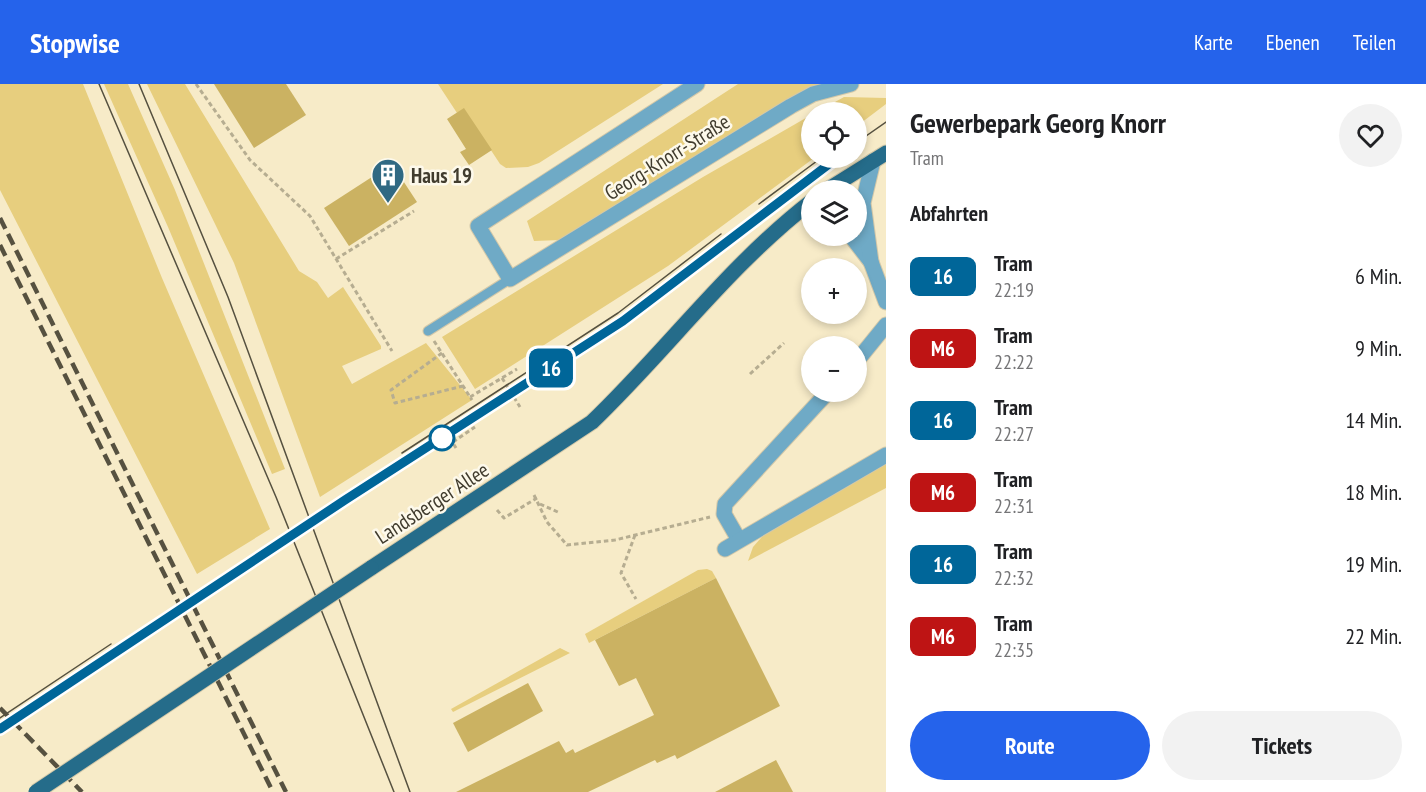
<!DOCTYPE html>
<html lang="de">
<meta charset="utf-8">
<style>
:root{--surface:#fff;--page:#f2f2f2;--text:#202124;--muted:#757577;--accent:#2563eb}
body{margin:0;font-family:"PT Sans Narrow",sans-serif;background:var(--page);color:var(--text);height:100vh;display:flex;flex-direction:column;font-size:22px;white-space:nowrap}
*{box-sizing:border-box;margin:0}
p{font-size:20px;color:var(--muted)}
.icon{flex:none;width:33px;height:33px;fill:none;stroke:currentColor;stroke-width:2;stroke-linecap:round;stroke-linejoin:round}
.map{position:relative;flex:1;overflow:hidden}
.sheet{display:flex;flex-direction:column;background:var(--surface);width:540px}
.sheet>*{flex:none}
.badge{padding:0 12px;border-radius:9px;font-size:21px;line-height:39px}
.fabs{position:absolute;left:801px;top:18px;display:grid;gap:12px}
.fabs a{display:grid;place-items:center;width:66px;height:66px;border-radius:50%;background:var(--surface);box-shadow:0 3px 9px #0003;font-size:30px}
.map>.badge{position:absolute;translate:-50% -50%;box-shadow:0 0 0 3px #fff}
h2{padding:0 24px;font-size:22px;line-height:54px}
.round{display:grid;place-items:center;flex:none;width:63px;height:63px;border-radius:32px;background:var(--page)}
.headline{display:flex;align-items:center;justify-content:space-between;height:102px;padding:0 24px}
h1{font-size:28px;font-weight:800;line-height:45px}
.cta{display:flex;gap:12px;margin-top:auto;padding:12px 24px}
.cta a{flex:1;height:69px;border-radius:36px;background:var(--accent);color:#fff;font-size:24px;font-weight:800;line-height:69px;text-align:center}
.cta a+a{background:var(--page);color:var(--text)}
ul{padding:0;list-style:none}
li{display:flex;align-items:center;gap:18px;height:72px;padding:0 24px}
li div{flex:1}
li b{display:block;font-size:22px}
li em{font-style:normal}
li .badge{min-width:66px;font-weight:700;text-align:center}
header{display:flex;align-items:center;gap:36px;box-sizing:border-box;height:84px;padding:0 30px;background:var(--accent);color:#fff}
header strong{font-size:28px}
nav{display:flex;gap:33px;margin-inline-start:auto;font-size:21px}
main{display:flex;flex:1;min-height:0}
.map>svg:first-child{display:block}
.green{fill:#e7ce7e}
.building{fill:#cbb262}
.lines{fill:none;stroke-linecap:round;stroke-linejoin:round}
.lane-casing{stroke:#d3c8a9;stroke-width:11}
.street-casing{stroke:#d3c8a9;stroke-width:17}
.primary-casing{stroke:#d3c8a9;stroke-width:17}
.path{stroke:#b6ad91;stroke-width:3;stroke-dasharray:4.5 3;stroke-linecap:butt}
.lane{stroke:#6faac6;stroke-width:9}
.street{stroke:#6faac6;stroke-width:15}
.primary{stroke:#256c8a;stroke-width:15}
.tram{stroke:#565140;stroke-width:1.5}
.rail{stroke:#565140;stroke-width:4.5;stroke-dasharray:12 6;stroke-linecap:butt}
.primary-bridge-casing{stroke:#d3c8a9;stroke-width:17;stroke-linecap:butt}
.primary-bridge{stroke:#256c8a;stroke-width:15}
.line-casing{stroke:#fff;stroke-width:14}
.line{stroke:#069;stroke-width:9}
.stop-dot{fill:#fff;stroke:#069;stroke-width:3}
.labels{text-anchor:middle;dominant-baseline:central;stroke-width:5;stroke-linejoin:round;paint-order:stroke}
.street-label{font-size:21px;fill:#413c2e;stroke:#fdf9eb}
.poi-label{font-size:21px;font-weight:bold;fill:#413c2e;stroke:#fdf9eb;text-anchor:start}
</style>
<header>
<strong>Stopwise</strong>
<nav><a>Karte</a><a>Ebenen</a><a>Teilen</a></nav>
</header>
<main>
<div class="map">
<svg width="886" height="708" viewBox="0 0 886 708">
<rect width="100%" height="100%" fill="#f7ebc8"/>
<!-- green -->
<g class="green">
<path d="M 0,0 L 83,0 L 162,194 L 270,445 L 197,490 L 0,106 Z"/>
<path d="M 104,0 L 128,0 L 175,106 L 285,385 L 272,390 L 168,143 Z"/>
<path d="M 147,0 L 185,0 L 299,187 L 317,198 L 328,214 L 343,203 L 381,262 L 381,265 L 342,282 L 352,300 L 426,259 L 472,316 L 320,413 L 234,179 Z"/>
<path d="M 438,0 L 663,0 L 539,79 L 528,83 L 506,84 L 500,80 L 464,25 L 457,29 Z"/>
<path d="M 738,0 L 823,0 L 796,11 L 561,156 L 534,157 L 527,137 Z"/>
<path d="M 844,13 L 886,14 L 886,20 L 857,42 L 856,28 L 817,28 Z"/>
<path d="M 811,31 L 812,74 L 814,74 L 668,182 L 475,305 L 442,253 L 703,93 Z"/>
<path d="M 886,380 L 886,404 L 748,477 L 753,463 L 767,447 Z"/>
<path d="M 707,485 L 712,487 L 716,494 L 589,559 L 585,550 L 698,486 Z"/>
<path d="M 560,564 L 570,569 L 453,628 L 451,625 Z"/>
</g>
<!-- building -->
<g class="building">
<path d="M 214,0 L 286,0 L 306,31 L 254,64 Z"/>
<path d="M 464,24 L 492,66 L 469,81 L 460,68 L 466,65 L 447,35 Z"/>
<path d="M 392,80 L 417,118 L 349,162 L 324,124 Z"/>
<path d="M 716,494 L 780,622 L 677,675 L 675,671 L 657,679 L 655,676 L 588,708 L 456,708 L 559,657 L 566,669 L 573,665 L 575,669 L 654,631 L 636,594 L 619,602 L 595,556 Z"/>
<path d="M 528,599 L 543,627 L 468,668 L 453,639 Z"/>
<path d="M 776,676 L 793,708 L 715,708 Z"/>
</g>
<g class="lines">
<defs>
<path id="lane" d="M 428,247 L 510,195"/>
<g id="street">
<path d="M 697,0 L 478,142 L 510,195 L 791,22 L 813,10 L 851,0"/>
<path d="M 851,152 L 871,178 L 886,218"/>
<path d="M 871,178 L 863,119 L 873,77"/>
<path d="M 856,278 L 886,241"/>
<path d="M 739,456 L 724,430 L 725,420 L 828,308"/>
<path d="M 725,465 L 886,371"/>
</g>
<g id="primary">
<path d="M 827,106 L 886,69"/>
<path d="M 371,484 L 592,338 C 667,266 729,181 812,117"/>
</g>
</defs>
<!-- lane casing -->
<use href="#lane" class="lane-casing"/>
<!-- street casing -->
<use href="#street" class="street-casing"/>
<!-- primary casing -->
<use href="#primary" class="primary-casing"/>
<!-- path -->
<g class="path">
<path d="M 196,0 L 250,76 L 310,132 L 392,267"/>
<path d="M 336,175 L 414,127"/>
<path d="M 434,257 L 472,316"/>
<path d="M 442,269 L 391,306 L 395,319 L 463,302"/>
<path d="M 750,290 L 784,259"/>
<path d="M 502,294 L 520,323"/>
<path d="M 470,313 L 517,285"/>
<path d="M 450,354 L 456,364"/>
<path d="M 453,358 L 475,343"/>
<path d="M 534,411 L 547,438 L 567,461 L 615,456 L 710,433"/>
<path d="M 540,420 L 560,429"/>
<path d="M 497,426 L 504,434 L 537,414"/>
<path d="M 635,451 L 621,489 L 636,515"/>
</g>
<!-- lane -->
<use href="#lane" class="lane"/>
<!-- street -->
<use href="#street" class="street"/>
<!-- primary -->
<use href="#primary" class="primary"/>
<!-- tram -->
<g class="tram">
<path d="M 99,0 L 276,413 L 394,708"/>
<path d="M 139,0 L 228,213 L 410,708"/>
<path d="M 856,59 L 886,38"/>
<path d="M 759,120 L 821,74"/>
<path d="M 402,369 L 618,229 L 721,150"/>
<path d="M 0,634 L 111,560"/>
<path d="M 0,645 L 345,416 L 623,237 L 837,74"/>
</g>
<!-- rail -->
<g class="rail">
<path d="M 0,134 L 286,708"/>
<path d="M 0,161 L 273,708"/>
<path d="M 0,624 L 82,708"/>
</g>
<defs>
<path id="primary-bridge" d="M 36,708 L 371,484"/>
</defs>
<!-- primary-bridge casing -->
<use href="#primary-bridge" class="primary-bridge-casing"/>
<!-- primary-bridge -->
<use href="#primary-bridge" class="primary-bridge"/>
</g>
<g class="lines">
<defs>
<path id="line" d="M 0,645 L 345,416 L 623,237 L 837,74"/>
</defs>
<!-- line casing -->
<use href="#line" class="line-casing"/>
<!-- line -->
<use href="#line" class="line"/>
</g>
<!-- icons -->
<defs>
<symbol id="building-pin" viewBox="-11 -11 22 30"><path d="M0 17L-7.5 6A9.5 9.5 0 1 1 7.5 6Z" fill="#306983" stroke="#fdf9eb"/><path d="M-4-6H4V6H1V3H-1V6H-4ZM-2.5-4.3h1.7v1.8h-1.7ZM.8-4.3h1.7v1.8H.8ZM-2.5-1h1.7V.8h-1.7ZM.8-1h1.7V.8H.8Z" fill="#fff"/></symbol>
</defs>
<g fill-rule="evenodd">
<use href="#building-pin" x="369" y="72" width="38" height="52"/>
</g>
<!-- markers -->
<circle class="stop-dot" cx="442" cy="354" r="12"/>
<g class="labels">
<!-- street labels -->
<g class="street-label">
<text transform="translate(667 73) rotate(-32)">Georg-Knorr-Straße</text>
<text transform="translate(432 419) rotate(-33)">Landsberger Allee</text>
</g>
<!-- poi labels -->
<g class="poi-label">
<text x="411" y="91">Haus 19</text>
</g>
</g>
</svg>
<div class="fabs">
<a><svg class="icon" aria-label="locate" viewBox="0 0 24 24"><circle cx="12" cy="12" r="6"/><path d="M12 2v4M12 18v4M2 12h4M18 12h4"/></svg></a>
<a><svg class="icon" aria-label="layers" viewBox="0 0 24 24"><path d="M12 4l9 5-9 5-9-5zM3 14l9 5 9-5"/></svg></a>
<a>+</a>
<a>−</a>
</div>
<b class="badge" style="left:551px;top:284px;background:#069;color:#fff">16</b>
</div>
<section class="sheet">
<div class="headline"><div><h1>Gewerbepark Georg Knorr</h1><p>Tram</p></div><a class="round"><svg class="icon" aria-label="heart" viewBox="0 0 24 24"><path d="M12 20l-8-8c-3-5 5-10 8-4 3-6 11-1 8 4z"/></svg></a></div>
<h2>Abfahrten</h2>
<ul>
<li><span class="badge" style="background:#069;color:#fff">16</span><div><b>Tram</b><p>22:19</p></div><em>6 Min.</em></li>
<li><span class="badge" style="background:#be1414;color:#fff">M6</span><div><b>Tram</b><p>22:22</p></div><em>9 Min.</em></li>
<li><span class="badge" style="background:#069;color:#fff">16</span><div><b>Tram</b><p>22:27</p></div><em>14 Min.</em></li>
<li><span class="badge" style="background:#be1414;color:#fff">M6</span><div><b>Tram</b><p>22:31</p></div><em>18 Min.</em></li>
<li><span class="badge" style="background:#069;color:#fff">16</span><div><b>Tram</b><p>22:32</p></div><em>19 Min.</em></li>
<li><span class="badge" style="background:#be1414;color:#fff">M6</span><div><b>Tram</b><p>22:35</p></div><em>22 Min.</em></li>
</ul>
<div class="cta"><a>Route</a><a>Tickets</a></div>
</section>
</main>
